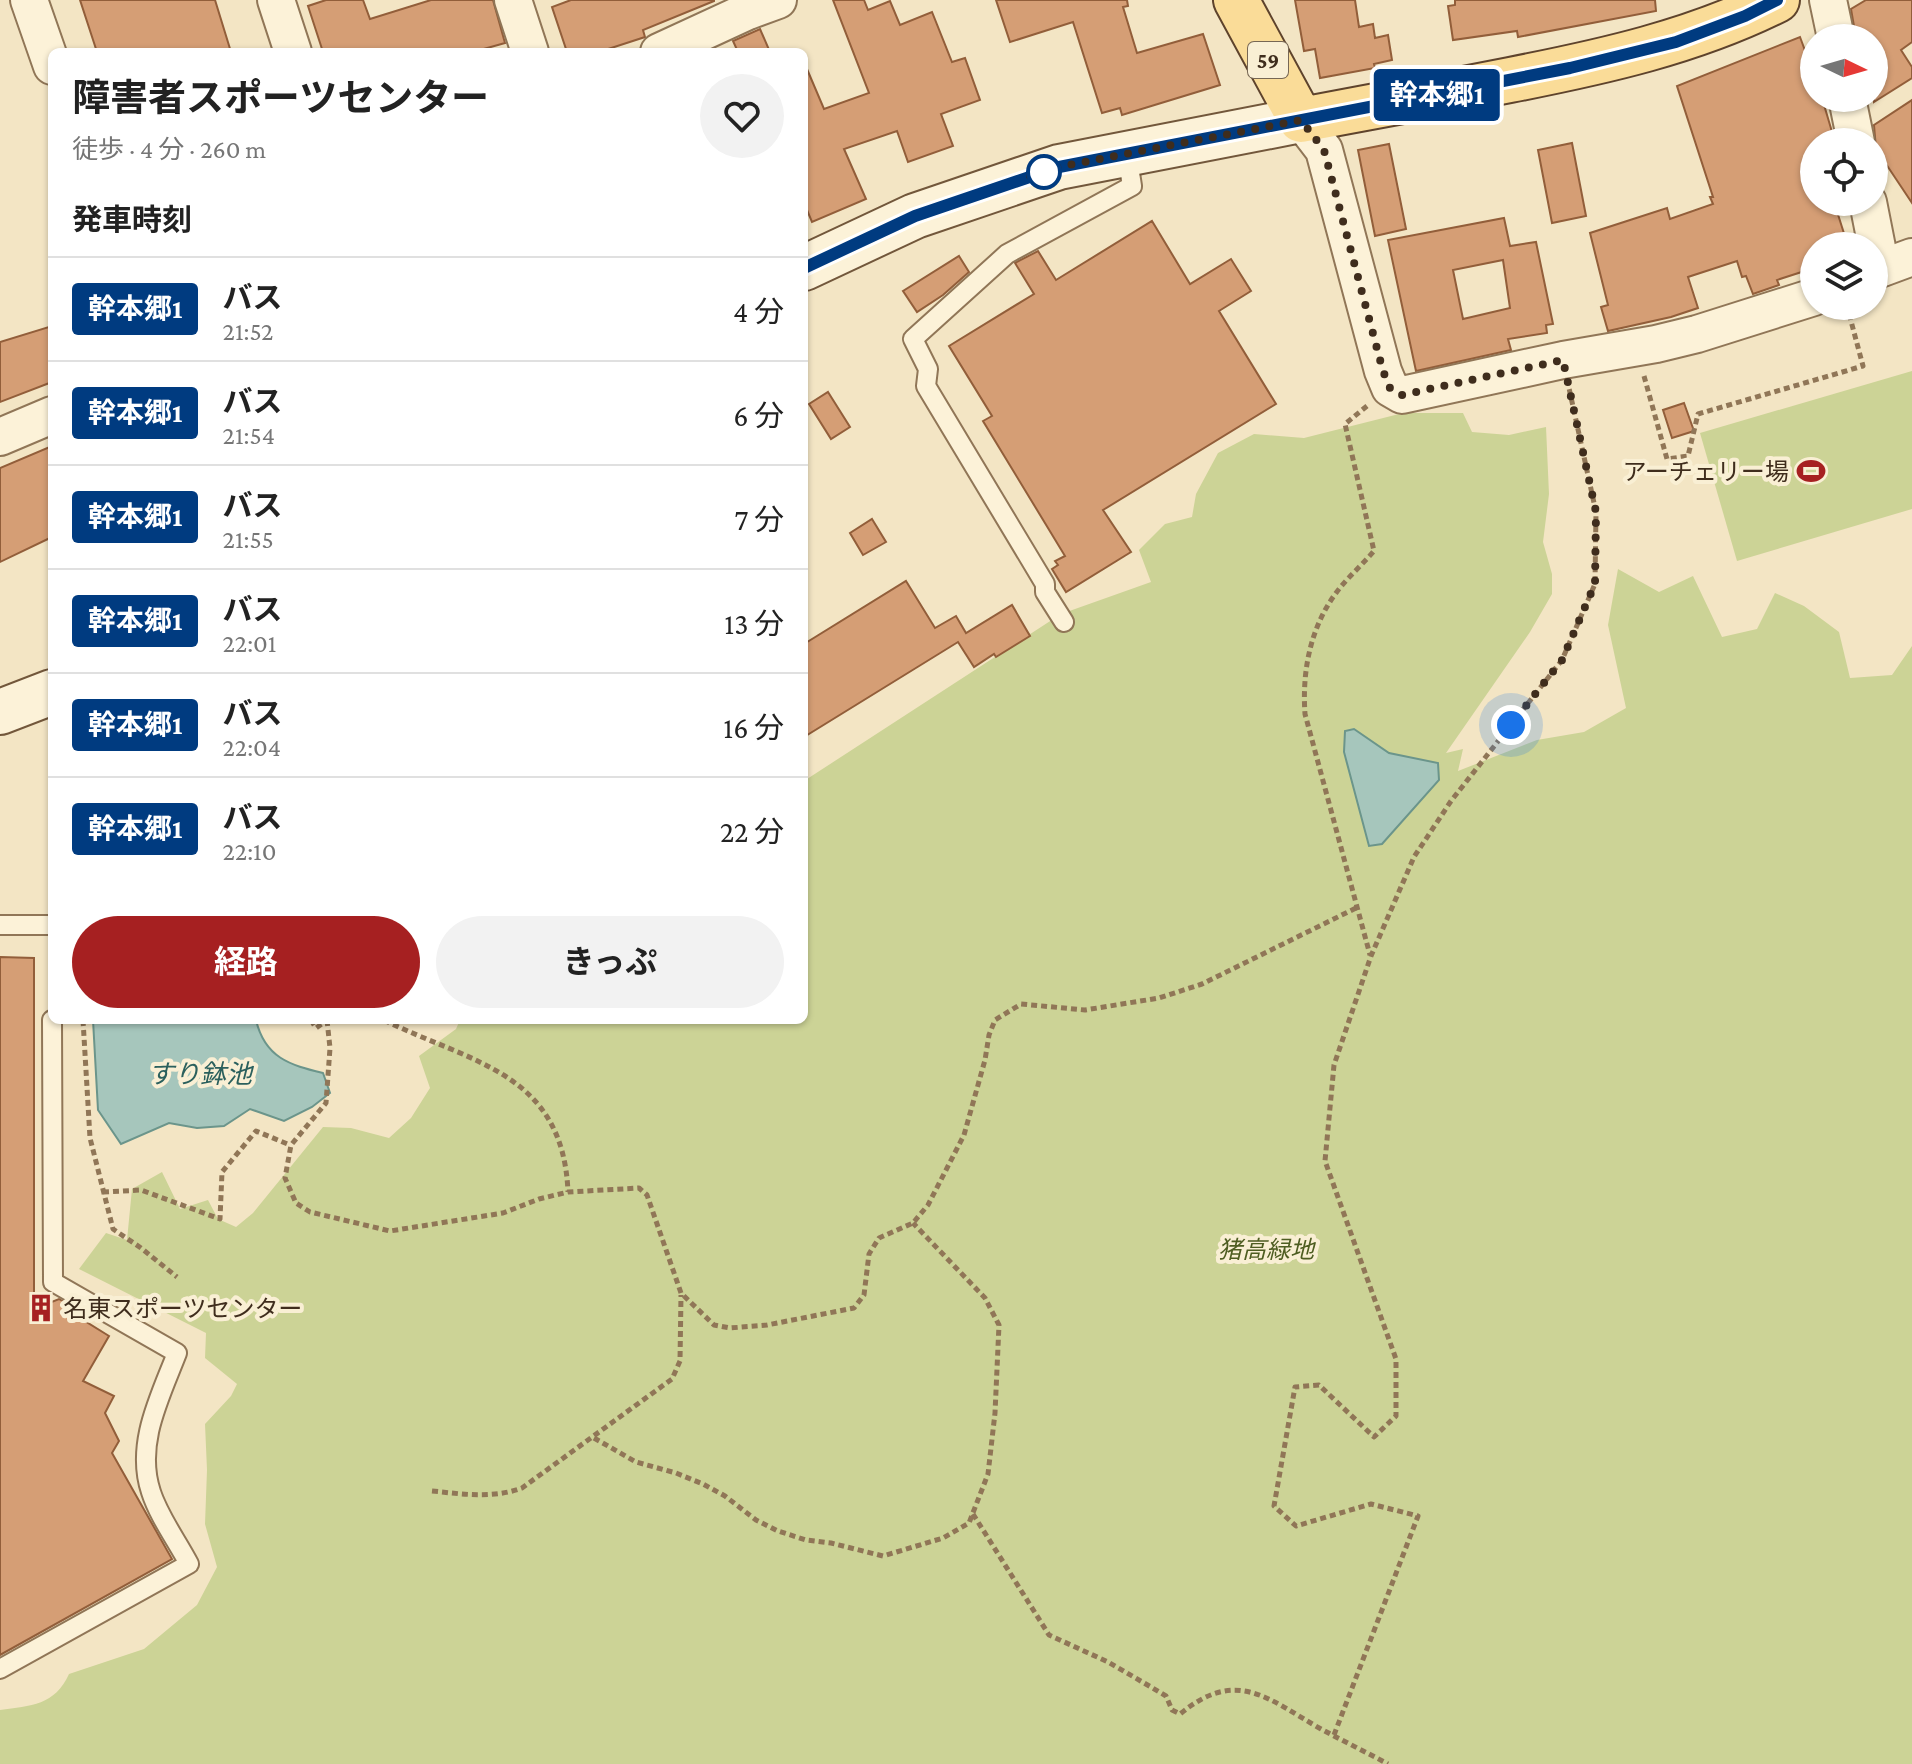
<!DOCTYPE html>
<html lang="ja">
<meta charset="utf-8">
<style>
:root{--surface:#fff;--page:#f2f2f2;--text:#222;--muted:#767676;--line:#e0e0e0;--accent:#a62021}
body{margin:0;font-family:"Crimson Pro","Noto Sans JP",serif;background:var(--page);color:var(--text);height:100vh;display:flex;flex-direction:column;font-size:30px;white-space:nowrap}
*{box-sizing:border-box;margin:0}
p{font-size:26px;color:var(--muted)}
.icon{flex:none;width:44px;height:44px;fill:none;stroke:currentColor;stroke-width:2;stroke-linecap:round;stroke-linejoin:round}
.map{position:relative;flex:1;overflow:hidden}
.side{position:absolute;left:48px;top:48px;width:760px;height:976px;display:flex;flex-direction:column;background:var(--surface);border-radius:12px;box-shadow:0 2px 6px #0004}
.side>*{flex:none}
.badge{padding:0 16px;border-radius:6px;font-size:28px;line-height:52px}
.needle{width:52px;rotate:95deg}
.controls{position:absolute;left:1800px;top:24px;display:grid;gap:16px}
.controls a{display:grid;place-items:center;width:88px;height:88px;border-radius:50%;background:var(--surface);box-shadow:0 2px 6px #0004;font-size:40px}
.you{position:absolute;width:40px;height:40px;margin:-20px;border:6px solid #fff;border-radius:50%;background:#1a73e8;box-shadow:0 0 0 12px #1a73e833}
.map>.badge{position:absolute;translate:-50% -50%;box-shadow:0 0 0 4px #fff}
h2{padding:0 24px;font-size:30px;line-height:72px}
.round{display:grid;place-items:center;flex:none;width:84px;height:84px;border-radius:42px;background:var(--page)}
.headline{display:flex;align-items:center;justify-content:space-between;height:136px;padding:0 24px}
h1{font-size:38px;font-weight:700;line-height:60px}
.cta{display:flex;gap:16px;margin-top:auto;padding:16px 24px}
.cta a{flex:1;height:92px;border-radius:48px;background:var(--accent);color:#fff;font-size:32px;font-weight:700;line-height:92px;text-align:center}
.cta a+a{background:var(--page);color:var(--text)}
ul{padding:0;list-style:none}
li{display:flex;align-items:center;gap:24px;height:104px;padding:0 24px;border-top:2px solid var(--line)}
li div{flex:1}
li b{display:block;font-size:30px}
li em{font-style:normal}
li .badge{min-width:88px;font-weight:700;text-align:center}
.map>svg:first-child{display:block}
.green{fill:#ccd396}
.water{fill:#a6c6bc;stroke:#6b958b;stroke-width:2}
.building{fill:#d59e75;stroke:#925e3a;stroke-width:2;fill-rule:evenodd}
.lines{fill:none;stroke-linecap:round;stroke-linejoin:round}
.service-casing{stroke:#907657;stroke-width:22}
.minor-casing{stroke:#907657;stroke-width:40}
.secondary-casing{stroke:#72573b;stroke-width:48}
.primary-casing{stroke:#5e432c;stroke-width:48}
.path{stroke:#907657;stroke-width:5;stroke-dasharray:6 4;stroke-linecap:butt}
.service{stroke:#fcf2d8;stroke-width:18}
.minor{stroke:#fcf2d8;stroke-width:36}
.secondary{stroke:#fcf2d8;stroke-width:44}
.primary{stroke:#fadc98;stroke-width:44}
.line-casing{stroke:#fff;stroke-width:18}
.line{stroke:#003b80;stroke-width:12}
.walk{stroke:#3f2d1d;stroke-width:8;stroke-dasharray:0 14.4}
.stop-dot{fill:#fff;stroke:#003b80;stroke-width:4}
.labels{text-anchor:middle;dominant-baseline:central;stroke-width:8;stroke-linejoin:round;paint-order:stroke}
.shield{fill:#f9efd4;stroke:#776754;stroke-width:2}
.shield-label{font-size:22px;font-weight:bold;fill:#3f2d1d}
.poi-label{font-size:24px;fill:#3f2d1d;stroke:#f9efd4;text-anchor:end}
.park-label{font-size:24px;font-style:italic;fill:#4e5d21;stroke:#f9efd4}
.water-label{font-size:26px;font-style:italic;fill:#2b605d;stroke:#f9efd4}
</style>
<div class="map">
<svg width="1912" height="1764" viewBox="0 0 1912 1764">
<rect width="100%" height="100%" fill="#f3e5c4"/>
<!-- green -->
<g class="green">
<path d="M 1912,371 L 1912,509 L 1737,561 L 1700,433 Z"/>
<path d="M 1403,413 L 1463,413 L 1472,432 L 1509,435 L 1546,427 L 1549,494 L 1543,542 L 1552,574 L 1552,594 L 1530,632 L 1446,753 L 1463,749 L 1458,771 L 1537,740 L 1584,732 L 1626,708 L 1608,625 L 1618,569 L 1659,592 L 1693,576 L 1722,637 L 1757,629 L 1775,593 L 1804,606 L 1839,632 L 1850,678 L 1892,675 L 1912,646 L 1912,1764 L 0,1764 L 0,1710 C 31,1706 55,1705 69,1674 L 144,1649 L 197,1605 L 217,1567 L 205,1524 L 207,1470 L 205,1424 L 231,1396 L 237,1384 L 205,1358 L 206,1333 L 79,1269 L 106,1233 L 127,1240 L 132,1189 L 162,1172 L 180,1209 L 208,1200 L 218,1219 L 236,1227 L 253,1213 L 323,1127 L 351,1128 L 389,1138 L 411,1118 L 430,1088 L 419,1056 L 456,1029 L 460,1020 L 804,1020 L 804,781 L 1061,614 L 1151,582 L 1139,550 L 1165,524 L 1192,517 L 1196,494 L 1218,453 L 1254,434 L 1304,438 Z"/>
</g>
<!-- water -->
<g class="water">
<path d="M 1354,729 L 1389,753 L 1438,763 L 1439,780 L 1382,844 L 1369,846 L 1344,752 L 1345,731 Z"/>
<path d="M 93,1020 L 256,1020 C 265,1058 290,1065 323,1073 L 330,1093 L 312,1107 L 284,1121 L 250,1109 L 224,1126 L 197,1128 L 169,1123 L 121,1144 L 98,1110 Z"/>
</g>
<!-- building -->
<g class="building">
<path d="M 80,0 L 215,0 L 231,52 L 97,52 Z"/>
<path d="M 326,0 L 363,0 L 370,19 L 431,0 L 493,0 L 505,43 L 473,52 L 323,52 L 308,6 Z"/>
<path d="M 571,0 L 714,0 L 714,1 L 643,30 L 645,37 L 599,52 L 567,52 L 552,7 Z"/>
<path d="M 833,0 L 864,0 L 868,10 L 890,1 L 900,25 L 932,12 L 952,62 L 965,58 L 980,100 L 941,114 L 953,146 L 908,162 L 897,131 L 844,149 L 866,199 L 812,222 L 804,203 L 804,62 L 824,109 L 869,93 Z"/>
<path d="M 996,0 L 1127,0 L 1128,6 L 1123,7 L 1137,53 L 1203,34 L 1220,85 L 1122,115 L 1120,108 L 1102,113 L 1073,22 L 1010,42 Z"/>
<path d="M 1295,0 L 1355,0 L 1359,27 L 1373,24 L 1375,38 L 1388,35 L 1392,60 L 1374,64 L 1375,68 L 1320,78 L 1315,49 L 1304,51 Z"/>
<path d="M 1455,0 L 1655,0 L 1656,11 L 1518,37 L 1517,31 L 1453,40 L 1448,6 L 1455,5 Z"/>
<path d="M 1866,0 L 1912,0 L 1912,42 L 1901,50 L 1912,67 L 1912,78 L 1874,102 L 1874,38 L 1856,38 L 1851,9 Z"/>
<path d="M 760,29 L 770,52 L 738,52 L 733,41 Z"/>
<path d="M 1800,37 L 1814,75 L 1814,98 L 1822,98 L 1835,142 L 1814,142 L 1814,202 L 1834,202 L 1848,246 L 1814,246 L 1814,268 L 1777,280 L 1779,285 L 1753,294 L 1746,276 L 1742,277 L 1737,261 L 1688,277 L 1698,308 L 1671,317 L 1608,331 L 1601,307 L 1608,305 L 1590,233 L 1667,208 L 1670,219 L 1713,204 L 1710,197 L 1713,197 L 1677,86 Z"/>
<path d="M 1912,100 L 1912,203 L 1876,149 L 1874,125 Z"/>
<path d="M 1572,143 L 1586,216 L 1552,223 L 1538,150 Z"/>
<path d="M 1389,144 L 1406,229 L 1375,236 L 1358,150 Z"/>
<path d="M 1504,218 L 1510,246 L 1536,242 L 1553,324 L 1546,325 L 1547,333 L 1508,339 L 1511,350 L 1416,371 L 1388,240 ZM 1503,260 L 1510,308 L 1463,319 L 1453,270 Z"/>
<path d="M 1152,221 L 1190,284 L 1231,259 L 1251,291 L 1219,311 L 1276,404 L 1103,510 L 1131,552 L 1066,592 L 1052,569 L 1058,565 L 1055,561 L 1065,556 L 983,421 L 992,416 L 949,346 L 1034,294 L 1015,263 L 1038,251 L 1056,280 Z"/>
<path d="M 959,256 L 969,272 L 943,295 L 917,312 L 903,291 Z"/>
<path d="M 52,326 L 52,382 L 0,402 L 0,342 Z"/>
<path d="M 828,392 L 850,427 L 831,439 L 809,404 Z"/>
<path d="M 1684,403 L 1694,431 L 1672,438 L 1663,410 Z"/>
<path d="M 52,446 L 52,537 L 0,562 L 0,468 Z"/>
<path d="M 872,519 L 886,542 L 863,555 L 850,533 Z"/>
<path d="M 906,581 L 935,628 L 956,616 L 966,633 L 1012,605 L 1030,636 L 996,657 L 994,654 L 974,667 L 958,642 L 804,737 L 804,644 Z"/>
<path d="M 0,957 L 34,958 L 34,1309 L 59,1299 L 83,1313 L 85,1321 L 109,1336 L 83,1381 L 114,1396 L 105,1413 L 119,1441 L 112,1453 L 172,1559 L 0,1655 Z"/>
</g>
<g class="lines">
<defs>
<g id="service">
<path d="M 1064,622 L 1045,592 L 1045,584 L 926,386 L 928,369 L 913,339 L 1007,254 L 1132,186 L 1127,154"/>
<path d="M 0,925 L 52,925"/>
<path d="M 0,1669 L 189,1564 C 177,1541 159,1517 151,1492 C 135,1444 160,1397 177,1353 L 53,1282 L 52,1020"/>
</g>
<g id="minor">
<path d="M 29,0 L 52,66"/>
<path d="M 276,0 L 293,52"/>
<path d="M 513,0 L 530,52"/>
<path d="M 1828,0 L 1836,38"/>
<path d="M 659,52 L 748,11 L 778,0"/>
<path d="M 1847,98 L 1856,142"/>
<path d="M 1301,120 L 1324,150 L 1383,371 L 1390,388 L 1402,395 L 1563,360 L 1656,344 L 1697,334 L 1814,297"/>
<path d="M 1868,202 L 1881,268"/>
<path d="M 1874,271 L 1912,257"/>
<path d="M 0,437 L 52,415"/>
</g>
<g id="secondary">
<path d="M 804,268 L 915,216 L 1059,167 L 1301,120"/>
<path d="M 0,712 L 52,692"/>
</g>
<path id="primary" d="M 1236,0 L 1301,120 C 1371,107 1440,94 1510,80 C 1602,62 1693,42 1777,0"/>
</defs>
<!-- service casing -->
<use href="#service" class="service-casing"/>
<!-- minor casing -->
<use href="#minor" class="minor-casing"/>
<!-- secondary casing -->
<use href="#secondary" class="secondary-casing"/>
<!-- primary casing -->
<use href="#primary" class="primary-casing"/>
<!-- path -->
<g class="path">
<path d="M 1644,376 L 1667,459 L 1688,456 L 1698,414 L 1863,366 L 1847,306"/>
<path d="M 1367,406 L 1345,424 L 1374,551 C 1362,565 1347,578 1336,593 C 1310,628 1302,672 1305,714 L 1370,955"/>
<path d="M 83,1020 L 90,1138 L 113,1229 L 141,1248 L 177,1277"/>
<path d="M 311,1020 L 316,1028 L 326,1021"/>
<path d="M 327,1020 L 330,1048 L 326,1103 L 291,1145 L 285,1178 L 296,1203 L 310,1212 L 390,1231 L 503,1213 L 539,1199 L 568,1192 L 639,1188 L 647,1195 L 681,1293 L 714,1325 L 730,1328 L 767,1325 L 854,1308 L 864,1295 L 869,1254 L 879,1238 L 913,1223 L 928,1205 L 964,1135 L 985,1060 L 989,1035 L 995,1020 L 1021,1004 L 1085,1010 L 1159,998 L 1202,984 L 1356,908"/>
<path d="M 384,1020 C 471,1063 563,1072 568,1192"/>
<path d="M 103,1192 L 141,1190 L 220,1219 L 222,1172 L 256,1131 L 290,1145"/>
<path d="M 594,1438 L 636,1462 L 676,1473 L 703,1484 L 725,1496 L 756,1520 L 778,1531 L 806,1540 L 831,1543 L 883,1556 L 943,1538 L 969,1523 L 988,1474 L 995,1413 L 999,1325 L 985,1298 L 913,1223"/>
<path d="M 432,1491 C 463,1494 492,1499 522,1488 L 672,1379 L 680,1361 L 681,1295"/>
<path d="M 973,1514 L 1049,1635 L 1108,1662 L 1151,1687 L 1166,1696 L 1172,1710 L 1180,1714 C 1237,1667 1268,1699 1321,1729 C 1343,1741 1366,1752 1388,1764"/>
<path d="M 1334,1735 L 1418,1516 L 1371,1504 L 1296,1526 L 1274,1506 L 1295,1387 L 1319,1385 L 1374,1437 L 1396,1416 L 1396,1359 L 1325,1161 L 1334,1065 L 1371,956 L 1414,857 L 1451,801 L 1562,660 L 1595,584 L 1596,512 L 1569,388"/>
</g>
<!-- service -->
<use href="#service" class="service"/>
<!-- minor -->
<use href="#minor" class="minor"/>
<!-- secondary -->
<use href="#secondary" class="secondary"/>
<!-- primary -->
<use href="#primary" class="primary"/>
</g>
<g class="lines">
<defs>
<path id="line" d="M 804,268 L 915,216 L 1059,167 L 1570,68 L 1676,42 L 1745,16 L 1777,0"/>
</defs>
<!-- line casing -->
<use href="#line" class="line-casing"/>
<!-- line -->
<use href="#line" class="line"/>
<!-- walk -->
<path class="walk" d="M 1044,172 L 1030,176 L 1059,167 L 1301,120 L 1324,150 L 1383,371 L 1390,388 L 1402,395 L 1563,360 L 1596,512 L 1595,584 L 1562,660 L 1511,725"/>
</g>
<!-- icons -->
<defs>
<symbol id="stadium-bare" viewBox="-9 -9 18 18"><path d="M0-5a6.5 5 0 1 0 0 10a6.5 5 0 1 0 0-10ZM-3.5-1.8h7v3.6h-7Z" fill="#a62021" stroke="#f9efd4" stroke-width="2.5" paint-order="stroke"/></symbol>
<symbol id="building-bare" viewBox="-9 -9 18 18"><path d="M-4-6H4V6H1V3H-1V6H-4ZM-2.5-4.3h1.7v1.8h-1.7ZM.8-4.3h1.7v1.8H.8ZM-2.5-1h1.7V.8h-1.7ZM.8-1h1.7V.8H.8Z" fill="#a62021" stroke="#f9efd4" stroke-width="2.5" paint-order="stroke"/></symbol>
</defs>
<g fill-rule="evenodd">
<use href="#stadium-bare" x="1791" y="451" width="40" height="40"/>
<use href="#building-bare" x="21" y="1288" width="40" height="40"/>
</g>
<!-- markers -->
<circle class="stop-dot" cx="1044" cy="172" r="16"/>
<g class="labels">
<!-- shield labels -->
<rect class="shield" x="1248" y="42" width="40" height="36" rx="6"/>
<g class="shield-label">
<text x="1268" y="60">59</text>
</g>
<!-- poi labels -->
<g class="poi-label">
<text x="1789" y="471">アーチェリー場</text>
<text x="63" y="1308" text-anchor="start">名東スポーツセンター</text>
</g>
<!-- park labels -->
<g class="park-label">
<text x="1266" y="1249">猪高緑地</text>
</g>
<!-- water labels -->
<g class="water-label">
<text x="200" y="1074">すり鉢池</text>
</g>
</g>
</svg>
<div class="controls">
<a><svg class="needle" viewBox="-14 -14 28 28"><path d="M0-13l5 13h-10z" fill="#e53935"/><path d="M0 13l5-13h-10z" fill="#767676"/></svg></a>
<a><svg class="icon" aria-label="locate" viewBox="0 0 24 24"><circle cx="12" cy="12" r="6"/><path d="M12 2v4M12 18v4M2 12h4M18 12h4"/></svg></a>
<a><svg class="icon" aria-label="layers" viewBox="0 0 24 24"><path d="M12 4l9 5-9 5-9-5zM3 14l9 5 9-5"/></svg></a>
</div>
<div class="you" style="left:1511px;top:725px"></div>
<b class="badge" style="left:1437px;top:95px;background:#003b80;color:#fff">幹本郷1</b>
<section class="side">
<div class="headline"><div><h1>障害者スポーツセンター</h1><p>徒歩 · 4 分 · 260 m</p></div><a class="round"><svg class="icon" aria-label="heart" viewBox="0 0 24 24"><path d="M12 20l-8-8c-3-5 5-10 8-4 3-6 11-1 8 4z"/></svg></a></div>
<h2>発車時刻</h2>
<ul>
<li><span class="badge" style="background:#003b80;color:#fff">幹本郷1</span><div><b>バス</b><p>21:52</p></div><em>4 分</em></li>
<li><span class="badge" style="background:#003b80;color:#fff">幹本郷1</span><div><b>バス</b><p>21:54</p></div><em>6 分</em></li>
<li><span class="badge" style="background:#003b80;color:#fff">幹本郷1</span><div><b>バス</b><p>21:55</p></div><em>7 分</em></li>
<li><span class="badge" style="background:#003b80;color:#fff">幹本郷1</span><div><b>バス</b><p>22:01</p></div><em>13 分</em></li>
<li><span class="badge" style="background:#003b80;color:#fff">幹本郷1</span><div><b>バス</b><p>22:04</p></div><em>16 分</em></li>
<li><span class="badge" style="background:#003b80;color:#fff">幹本郷1</span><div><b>バス</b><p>22:10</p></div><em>22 分</em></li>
</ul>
<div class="cta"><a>経路</a><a>きっぷ</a></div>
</section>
</div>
